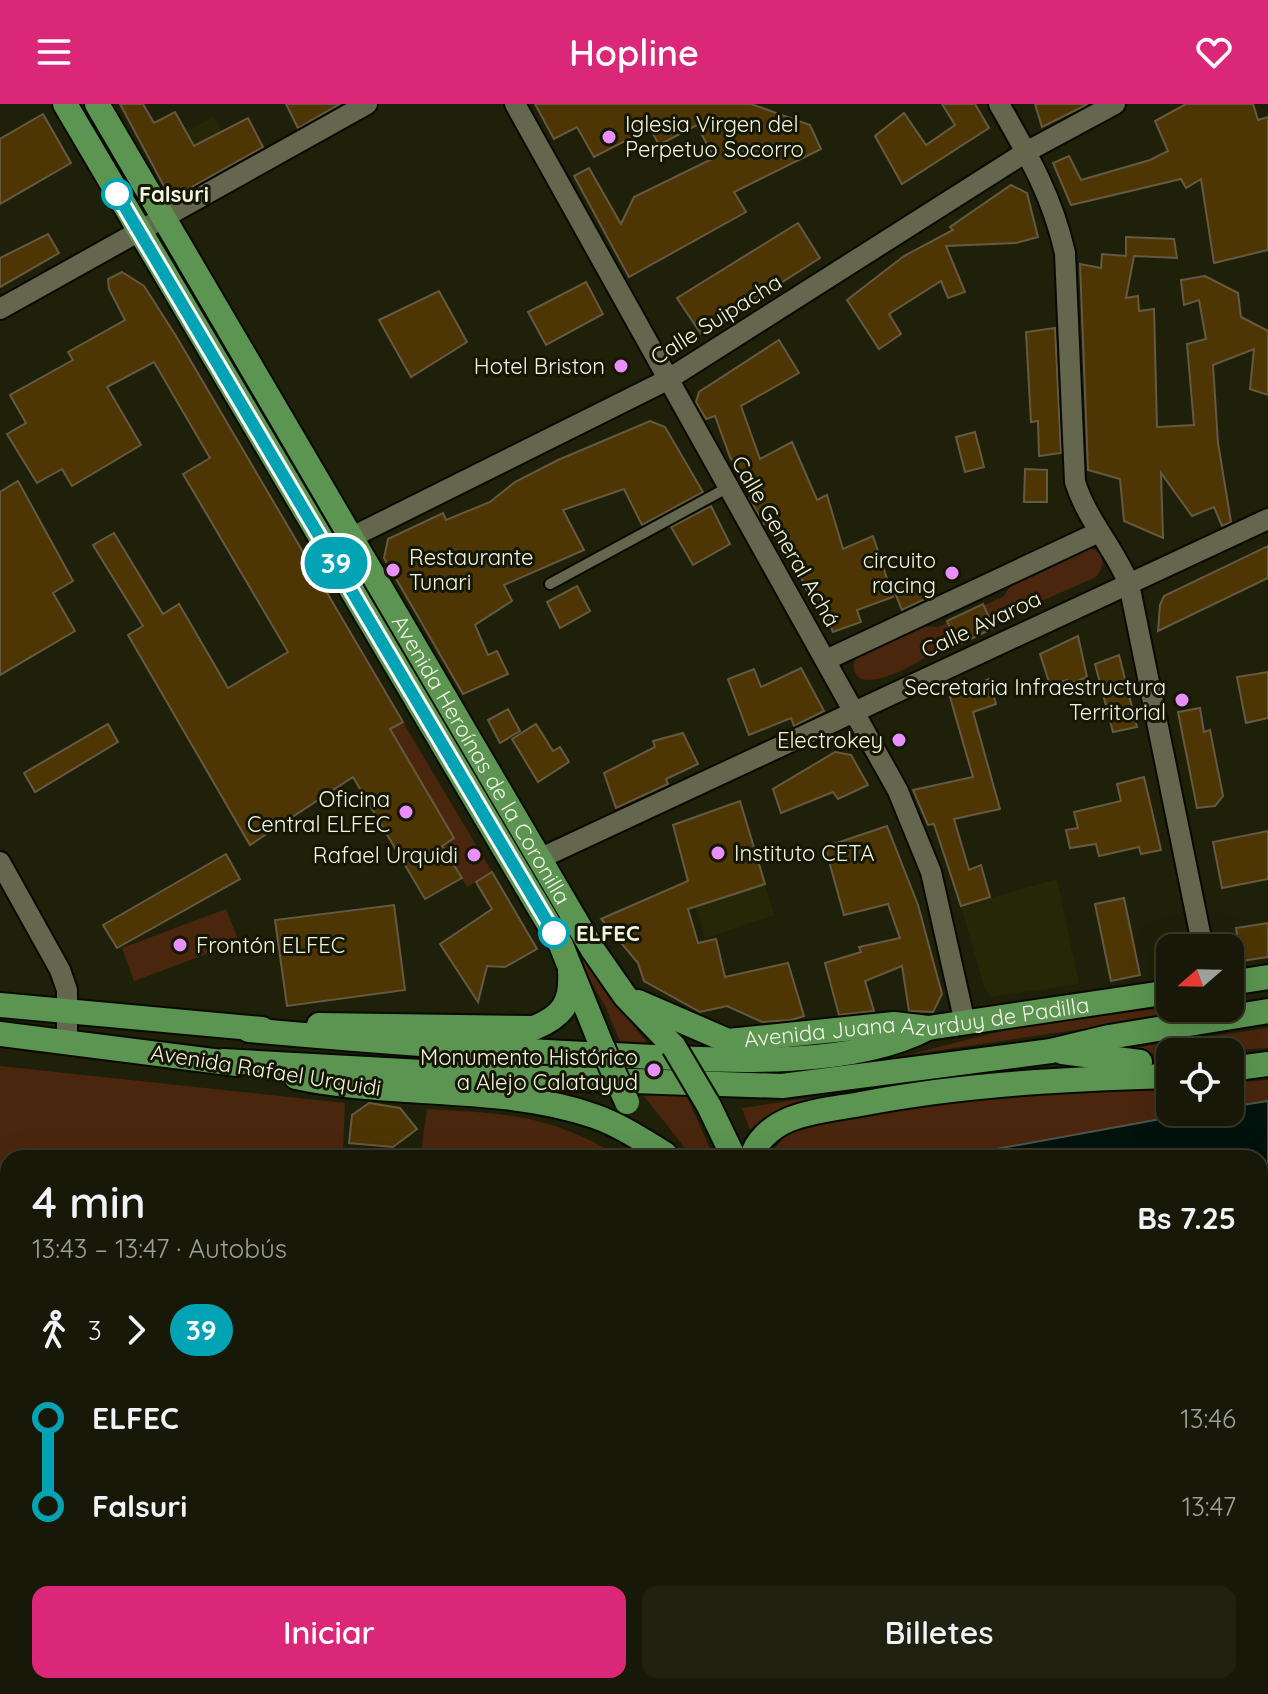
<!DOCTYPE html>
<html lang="es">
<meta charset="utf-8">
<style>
:root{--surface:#171807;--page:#202111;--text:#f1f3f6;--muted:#9ea09b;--line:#363728;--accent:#db2777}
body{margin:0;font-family:Quicksand,sans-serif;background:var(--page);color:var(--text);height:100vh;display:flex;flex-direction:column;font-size:30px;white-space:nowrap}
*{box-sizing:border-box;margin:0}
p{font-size:26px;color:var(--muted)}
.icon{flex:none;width:44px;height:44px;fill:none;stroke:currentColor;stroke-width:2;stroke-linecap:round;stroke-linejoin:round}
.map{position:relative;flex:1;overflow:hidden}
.details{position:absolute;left:0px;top:1046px;width:1268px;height:544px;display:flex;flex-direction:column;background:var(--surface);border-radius:24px 24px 0 0;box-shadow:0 8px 32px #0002,0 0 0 2px var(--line)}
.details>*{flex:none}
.badge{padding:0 16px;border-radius:26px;font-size:28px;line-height:52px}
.needle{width:52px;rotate:250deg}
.tools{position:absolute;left:1156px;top:830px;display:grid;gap:16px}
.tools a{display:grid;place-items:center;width:88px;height:88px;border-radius:16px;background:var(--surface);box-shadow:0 8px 32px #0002,0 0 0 2px var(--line);font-size:40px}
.map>.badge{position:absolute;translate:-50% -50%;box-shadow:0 0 0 4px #fff}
.legs{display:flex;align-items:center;gap:12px;height:88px;padding:0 32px;font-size:26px}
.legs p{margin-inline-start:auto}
.summary{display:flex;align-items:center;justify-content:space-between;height:136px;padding:0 32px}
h1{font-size:44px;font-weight:600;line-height:60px}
.primary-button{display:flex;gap:16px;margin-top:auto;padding:16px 32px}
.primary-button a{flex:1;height:92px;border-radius:16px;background:var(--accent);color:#fff;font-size:32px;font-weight:600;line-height:92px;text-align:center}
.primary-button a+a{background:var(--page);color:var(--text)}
ul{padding:0 32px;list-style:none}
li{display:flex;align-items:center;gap:28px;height:88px;font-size:30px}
li i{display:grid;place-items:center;width:12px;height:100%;margin:0 10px;background:currentColor}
li i::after{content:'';width:20px;height:20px;margin:-10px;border:6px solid;border-radius:50%;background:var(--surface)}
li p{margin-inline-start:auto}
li:first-child i{background:linear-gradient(#0000 50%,currentColor 0)}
li:last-child i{background:linear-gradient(currentColor 50%,#0000 0)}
header{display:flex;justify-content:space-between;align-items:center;height:104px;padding:0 32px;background:var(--accent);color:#fff;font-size:36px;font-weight:600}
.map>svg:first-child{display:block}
.built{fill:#252707}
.green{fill:#4b260e}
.water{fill:#02130e;stroke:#4a564f;stroke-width:2}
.building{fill:#4d3603;stroke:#665942;stroke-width:2}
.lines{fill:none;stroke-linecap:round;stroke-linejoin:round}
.lane-casing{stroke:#090a00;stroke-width:14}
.street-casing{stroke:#090a00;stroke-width:24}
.primary-casing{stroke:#090a00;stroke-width:28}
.path{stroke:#696a57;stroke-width:4;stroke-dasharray:2 6;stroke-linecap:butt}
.lane{stroke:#64664d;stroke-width:10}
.street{stroke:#64664d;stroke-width:20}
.primary{stroke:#5b9551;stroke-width:24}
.primary-bridge-casing{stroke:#090a00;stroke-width:28;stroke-linecap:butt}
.primary-bridge{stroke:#5b9551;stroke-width:24}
.line-1-casing{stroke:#fff;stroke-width:18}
.line-1{stroke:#00a3b4;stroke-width:12}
.poi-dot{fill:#e88eff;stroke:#161702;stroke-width:3}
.stop-1-dot{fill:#fff;stroke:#00a3b4;stroke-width:4}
.labels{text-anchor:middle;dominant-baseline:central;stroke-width:6;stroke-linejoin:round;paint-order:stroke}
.poi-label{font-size:22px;fill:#f2f4e6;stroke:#161702;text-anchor:end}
.stop-label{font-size:22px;font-weight:bold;fill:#f2f4e6;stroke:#161702;text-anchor:start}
.street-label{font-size:22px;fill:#f2f4e6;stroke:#161702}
</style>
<header><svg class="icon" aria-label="menu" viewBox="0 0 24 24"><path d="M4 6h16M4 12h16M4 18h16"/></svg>Hopline<svg class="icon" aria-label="heart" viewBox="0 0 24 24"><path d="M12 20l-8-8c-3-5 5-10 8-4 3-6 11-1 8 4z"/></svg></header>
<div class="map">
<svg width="1268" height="1590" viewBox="0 0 1268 1590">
<rect width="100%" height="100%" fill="#1f2009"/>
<!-- built -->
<g class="built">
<path d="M 214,13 L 222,27 L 209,34 L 210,71 L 186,27 Z"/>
<path d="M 740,697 L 774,811 L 705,834 L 673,721 Z"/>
<path d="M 1057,775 L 1079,880 L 991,893 L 985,886 L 961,802 Z"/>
</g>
<!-- green -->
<g class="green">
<path d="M 77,0 L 85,0 L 145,105 L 139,108 Z"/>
<path d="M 165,140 L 334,422 L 328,426 L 158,144 Z"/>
<path d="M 1088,443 C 1105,448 1107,464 1094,474 L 941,541 C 930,554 866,591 855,569 C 852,562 854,557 858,551 L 919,522 L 938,523 L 1004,492 L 1015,474 Z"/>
<path d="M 363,471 L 605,885 L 684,986 L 714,1054 L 693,1054 L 643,991 L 605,902 L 357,474 Z"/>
<path d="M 403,618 L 492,768 L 467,783 L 442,742 L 454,734 L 390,625 Z"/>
<path d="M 226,805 L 239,838 L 134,877 L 122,844 Z"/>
<path d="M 1170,903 L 1197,904 L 1197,908 L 907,951 L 1018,923 Z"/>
<path d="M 1268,924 L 1268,944 L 1168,950 L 1111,947 Z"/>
<path d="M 0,962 L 345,999 L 343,1048 L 388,1054 L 8,1054 L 8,1176 L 0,1176 Z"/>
<path d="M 1268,976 L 1268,997 L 1230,1003 L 1230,979 Z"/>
<path d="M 1170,982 L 1170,1008 L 1199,1008 L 947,1054 L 767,1054 L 786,1031 L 806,1022 L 952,996 Z"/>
<path d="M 831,991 C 801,999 774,1005 750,1026 L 742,1004 Z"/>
<path d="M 427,1005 C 509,1010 550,1010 622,1054 L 420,1054 Z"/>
<path d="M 1268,1243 L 1268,1590 L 1260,1565 L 1260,1244 Z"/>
<path d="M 0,1319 L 8,1319 L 8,1376 L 0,1377 Z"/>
<path d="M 612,1582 L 750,1582 L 724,1590 L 610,1590 Z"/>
<path d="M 868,1582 L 945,1582 L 947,1590 L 871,1590 Z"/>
</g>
<!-- water -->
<g class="water">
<path d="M 1268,997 L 1268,1145 L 1260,1147 L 1260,1054 L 947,1054 L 1199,1008 L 1230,1008 L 1230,1003 Z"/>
<rect x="0" y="1176" width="8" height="143"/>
</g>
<!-- building -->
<g class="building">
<path d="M 120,0 L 143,0 L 154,19 L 175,8 L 194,42 L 248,14 L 263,43 L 181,89 L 165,84 Z"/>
<path d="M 286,0 L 340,0 L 298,24 Z"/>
<path d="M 535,0 L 751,0 L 810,21 L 821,45 L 734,88 L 746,108 L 629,173 L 574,72 L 589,64 L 621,120 L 634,93 L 714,54 L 697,21 L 659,41 L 650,24 L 594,53 L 577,23 L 554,35 Z"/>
<path d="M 942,0 L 975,0 L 989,24 L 902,80 L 875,32 L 904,9 L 926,41 L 955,21 Z"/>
<path d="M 1035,0 L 1088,0 L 1042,23 Z"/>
<path d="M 1186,0 L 1253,0 L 1258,16 L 1268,13 L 1268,146 L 1214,159 L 1201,75 L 1186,84 L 1181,75 L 1071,101 L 1053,59 L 1069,52 L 1081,76 L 1150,56 L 1168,47 L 1155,17 Z"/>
<path d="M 43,10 L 71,59 L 0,100 L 0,35 Z"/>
<path d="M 1011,81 L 1027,89 L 1038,133 L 1016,139 L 946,142 L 965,188 L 948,194 L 941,177 L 889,210 L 901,230 L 879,245 L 847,196 L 904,152 L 953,126 L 950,123 Z"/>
<path d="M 798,119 L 820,154 L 701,230 L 677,194 Z"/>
<path d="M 48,130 L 59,149 L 0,183 L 0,154 Z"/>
<path d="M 1126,133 L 1174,135 L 1177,154 L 1134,152 L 1126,194 L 1138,192 L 1139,207 L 1154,205 L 1157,323 L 1194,321 L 1187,240 L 1206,235 L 1199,196 L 1184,201 L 1181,176 L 1205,172 L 1238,189 L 1241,213 L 1268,227 L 1268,291 L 1250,285 L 1254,245 L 1213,261 L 1218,339 L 1231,418 L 1222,422 L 1214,403 L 1192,412 L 1161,369 L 1163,434 L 1124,417 L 1120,375 L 1088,366 L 1080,160 L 1101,164 L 1102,150 L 1126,152 Z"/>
<path d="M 122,168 L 144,182 L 176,232 L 403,618 L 390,625 L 454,734 L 442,742 L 462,774 L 425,795 L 353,673 L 250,741 L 128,531 L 143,522 L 93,441 L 114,429 L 163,510 L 179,500 L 228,584 L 288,548 L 183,370 L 210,354 L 154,258 L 107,283 L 141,341 L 72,382 L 62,365 L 37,379 L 7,330 L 26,319 L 10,291 L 73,256 L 68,248 L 125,216 L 109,185 L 108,175 Z"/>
<path d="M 586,178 L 603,210 L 546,241 L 528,208 Z"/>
<path d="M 439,187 L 467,238 L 411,273 L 379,216 Z"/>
<path d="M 1055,224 L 1061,349 L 1039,352 L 1038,317 L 1031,318 L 1026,228 Z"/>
<path d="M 779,236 L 799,269 L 741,302 L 760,355 L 792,338 L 817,396 L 827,391 L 843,445 L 873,432 L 893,493 L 857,506 L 861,518 L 833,528 L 815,486 L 808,489 L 784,435 L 778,437 L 770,417 L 764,420 L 749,394 L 754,391 L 730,353 L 715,312 L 706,315 L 696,298 L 699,288 Z"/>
<path d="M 650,317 L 665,323 L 703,388 L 642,421 L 624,385 L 563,406 L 584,446 L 504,481 L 512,497 L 475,521 L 488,551 L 497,547 L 508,570 L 463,590 L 384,454 L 388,435 L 443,409 L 446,416 L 490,398 L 515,378 L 558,356 Z"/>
<path d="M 975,328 L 984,363 L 965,368 L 956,333 Z"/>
<path d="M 1025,365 L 1047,366 L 1047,398 L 1024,398 Z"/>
<path d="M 18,377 L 73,477 L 53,489 L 75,527 L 0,571 L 0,388 Z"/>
<path d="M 711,402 L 730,440 L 693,461 L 671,423 Z"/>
<path d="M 1268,442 L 1268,474 L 1158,527 L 1160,501 L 1164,492 Z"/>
<path d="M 922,479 L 925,495 L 902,506 L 894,487 Z"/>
<path d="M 577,482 L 590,507 L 560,524 L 547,498 Z"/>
<path d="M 983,500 L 994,524 L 958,541 L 947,517 Z"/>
<path d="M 1078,532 L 1087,573 L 1069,581 L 1067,576 L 1050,581 L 1040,550 Z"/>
<path d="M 1119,551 L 1137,623 L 1113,628 L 1095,560 Z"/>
<path d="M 801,564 L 824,607 L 794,622 L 791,614 L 749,631 L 728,575 L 754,565 L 761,583 Z"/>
<path d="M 1268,568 L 1268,614 L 1246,619 L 1237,573 Z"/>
<path d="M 989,575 L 996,600 L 973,608 L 1000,705 L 954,715 L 969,766 L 981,761 L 990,793 L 961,802 L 934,720 L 928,721 L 913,686 L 973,673 L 950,593 Z"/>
<path d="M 1200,604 L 1204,628 L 1210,626 L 1223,692 L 1215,702 L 1197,704 L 1178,608 Z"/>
<path d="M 508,605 L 520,627 L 500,639 L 488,616 Z"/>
<path d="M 108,620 L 118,638 L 35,688 L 24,669 Z"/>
<path d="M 536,620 L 553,647 L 560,643 L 569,658 L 538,678 L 512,635 Z"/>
<path d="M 683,629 L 698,660 L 666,675 L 668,680 L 616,704 L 604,669 L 655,643 L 653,637 Z"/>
<path d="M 835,648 L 851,651 L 868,681 L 838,695 L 833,688 L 781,709 L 773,685 Z"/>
<path d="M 1144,673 L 1161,746 L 1141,750 L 1139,743 L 1099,752 L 1096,740 L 1070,744 L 1066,726 L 1078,724 L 1074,708 L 1121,697 L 1117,680 Z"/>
<path d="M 740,697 L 765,780 L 688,805 L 698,839 L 716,835 L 725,873 L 788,859 L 804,912 L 791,916 L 762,918 L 727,902 L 700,908 L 644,877 L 638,859 L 601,815 L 688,777 L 673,721 Z"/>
<path d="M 887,722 L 918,801 L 942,890 L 933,908 L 909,907 L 902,862 L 865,877 L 874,907 L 839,911 L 825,859 L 861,848 L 859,843 L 900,834 L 888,800 L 844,811 L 825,743 Z"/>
<path d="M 1268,727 L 1268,775 L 1222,784 L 1213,738 Z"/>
<path d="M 226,750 L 240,775 L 117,844 L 103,821 Z"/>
<path d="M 492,768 L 537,845 L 505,863 L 487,862 L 478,898 L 440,840 L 492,805 L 476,778 Z"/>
<path d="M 1124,794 L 1140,871 L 1111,877 L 1095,800 Z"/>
<path d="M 394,801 L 405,886 L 287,902 L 275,816 Z"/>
<path d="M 1268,819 L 1268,853 L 1241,857 L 1236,824 Z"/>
<path d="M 369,999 L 400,1004 L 417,1025 L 393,1043 L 349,1039 L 352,1011 Z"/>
</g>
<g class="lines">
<defs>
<g id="lane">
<path d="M 550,480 L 727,384"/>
<path d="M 0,1573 L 3,1590"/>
<path d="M 336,1582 L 338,1590"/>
</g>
<g id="street">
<path d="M 515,0 L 898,687 L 931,768 L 965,919"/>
<path d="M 999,0 C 1028,51 1052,91 1065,149 L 1075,378 C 1087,416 1114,444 1129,480 L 1203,844"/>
<path d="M 0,205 L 367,0"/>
<path d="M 328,445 L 667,276 L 1026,48 L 1115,0"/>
<path d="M 826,556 L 1099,428"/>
<path d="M 541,754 L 1268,415"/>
<path d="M 0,758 L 60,866 L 67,886 L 67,938"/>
<path d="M 810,1582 L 824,1590"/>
<path d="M 1250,1582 L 1253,1590"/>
<path d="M 515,1590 L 541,1582"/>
<path d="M 601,1590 L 603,1582"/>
<path d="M 752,1590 L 777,1582"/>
</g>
<g id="primary">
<path d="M 65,0 L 561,841 L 601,940"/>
<path id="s1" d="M 97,0 L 593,846 L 625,892 L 674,943"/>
<path d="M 1230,879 L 1268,873"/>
<path id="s2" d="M 638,898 L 728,937 L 894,920 L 928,924 L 1170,888"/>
<path d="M 0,901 L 262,925"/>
<path d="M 319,921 L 534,924 C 563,912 572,899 570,867"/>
<path d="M 249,926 C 370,937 490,946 612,951 C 704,955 845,968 928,924"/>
<path d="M 0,930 L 237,960"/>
<path d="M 1062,948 L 1140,958"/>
<path d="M 223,957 L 516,973 L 782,982 L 1051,947 L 1109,933 L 1268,907"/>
<path d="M 1230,965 L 1268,960"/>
<path d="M 296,973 C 393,994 502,980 594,1012 C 620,1021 642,1036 665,1050"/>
<path d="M 709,1002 L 734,1054"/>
<path d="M 752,1054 C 755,1037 772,1023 788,1016 C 811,1006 841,1004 866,999 C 967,980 1067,975 1170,972"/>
<path d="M 1260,1183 L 1268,1182"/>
<path d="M 1260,1218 L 1268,1216"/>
<path d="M 0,1389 L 8,1388"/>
<path d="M 0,1422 L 8,1420"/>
<path d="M 850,1582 L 853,1590"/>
<path d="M 967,1582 L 969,1590"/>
</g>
</defs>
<!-- lane casing -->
<use href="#lane" class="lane-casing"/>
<!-- street casing -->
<use href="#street" class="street-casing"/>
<!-- primary casing -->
<use href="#primary" class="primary-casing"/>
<!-- path -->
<g class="path">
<path d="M 0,1333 L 8,1333"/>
<path d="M 913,1582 L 916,1590"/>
</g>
<!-- lane -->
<use href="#lane" class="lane"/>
<!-- street -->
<use href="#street" class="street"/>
<!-- primary -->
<use href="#primary" class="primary"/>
<defs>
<g id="primary-bridge">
<path d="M 601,940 L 627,998"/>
<path d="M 674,943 L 709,1002"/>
</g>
</defs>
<!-- primary-bridge casing -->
<use href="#primary-bridge" class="primary-bridge-casing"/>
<!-- primary-bridge -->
<use href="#primary-bridge" class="primary-bridge"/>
</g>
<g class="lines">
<defs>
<path id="line-1" d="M 117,90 L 554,829"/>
</defs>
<!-- line-1 casing -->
<use href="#line-1" class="line-1-casing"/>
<!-- line-1 -->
<use href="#line-1" class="line-1"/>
</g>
<!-- markers -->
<g class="poi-dot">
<circle cx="609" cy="33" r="8"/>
<circle cx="621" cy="262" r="8"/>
<circle cx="393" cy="466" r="8"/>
<circle cx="952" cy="469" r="8"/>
<circle cx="1182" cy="596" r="8"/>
<circle cx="899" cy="636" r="8"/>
<circle cx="406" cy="708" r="8"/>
<circle cx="718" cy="749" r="8"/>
<circle cx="474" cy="751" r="8"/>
<circle cx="180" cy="841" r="8"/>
<circle cx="654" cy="966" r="8"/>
</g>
<g class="stop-1-dot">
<circle cx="117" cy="90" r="14"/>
<circle cx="554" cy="829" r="14"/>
</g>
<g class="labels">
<!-- poi labels -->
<g class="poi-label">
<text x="625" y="20" text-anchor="start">Iglesia Virgen del<tspan x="625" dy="25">Perpetuo Socorro</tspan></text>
<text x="605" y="262">Hotel Briston</text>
<text x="409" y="453" text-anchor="start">Restaurante<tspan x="409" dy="25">Tunari</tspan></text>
<text x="936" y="456">circuito<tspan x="936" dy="25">racing</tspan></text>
<text x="1166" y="583">Secretaria Infraestructura<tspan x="1166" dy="25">Territorial</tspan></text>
<text x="883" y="636">Electrokey</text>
<text x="390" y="695">Oficina<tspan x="390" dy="25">Central ELFEC</tspan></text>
<text x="734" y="749" text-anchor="start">Instituto CETA</text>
<text x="458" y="751">Rafael Urquidi</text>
<text x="196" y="841" text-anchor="start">Frontón ELFEC</text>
<text x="638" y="953">Monumento Histórico<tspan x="638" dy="25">a Alejo Calatayud</tspan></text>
</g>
<!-- stop labels -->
<g class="stop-label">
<text x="139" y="90">Falsuri</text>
<text x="576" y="829">ELFEC</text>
</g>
<!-- street labels -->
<g class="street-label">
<text transform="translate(716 215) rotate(-32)">Calle Suipacha</text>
<text transform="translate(786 437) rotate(60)">Calle General Achá</text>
<text transform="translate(981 520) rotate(-25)">Calle Avaroa</text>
<text stroke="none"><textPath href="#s1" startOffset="760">Avenida Heroínas de la Coronilla</textPath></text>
<text stroke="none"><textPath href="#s2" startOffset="288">Avenida Juana Azurduy de Padilla</textPath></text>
<text transform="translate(266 966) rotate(9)">Avenida Rafael Urquidi</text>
</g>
</g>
</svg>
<div class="tools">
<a><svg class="needle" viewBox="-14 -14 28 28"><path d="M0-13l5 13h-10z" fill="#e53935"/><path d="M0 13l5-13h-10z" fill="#9ea09b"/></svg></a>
<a><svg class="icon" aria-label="locate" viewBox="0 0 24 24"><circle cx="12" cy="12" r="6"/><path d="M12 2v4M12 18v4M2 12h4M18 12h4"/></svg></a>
</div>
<b class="badge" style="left:336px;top:459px;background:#00a3b4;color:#fff">39</b>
<section class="details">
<div class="summary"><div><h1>4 min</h1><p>13:43 – 13:47 · Autobús</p></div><b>Bs 7.25</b></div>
<div class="legs"><svg class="icon" aria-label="walk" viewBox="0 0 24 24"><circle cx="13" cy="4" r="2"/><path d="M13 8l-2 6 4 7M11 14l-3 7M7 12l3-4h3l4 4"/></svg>3<svg class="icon" aria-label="forward" viewBox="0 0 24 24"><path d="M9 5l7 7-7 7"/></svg><b class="badge" style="background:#00a3b4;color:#fff">39</b></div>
<ul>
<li><i style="color:#00a3b4"></i><b>ELFEC</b><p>13:46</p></li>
<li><i style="color:#00a3b4"></i><b>Falsuri</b><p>13:47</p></li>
</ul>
<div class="primary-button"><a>Iniciar</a><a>Billetes</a></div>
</section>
</div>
